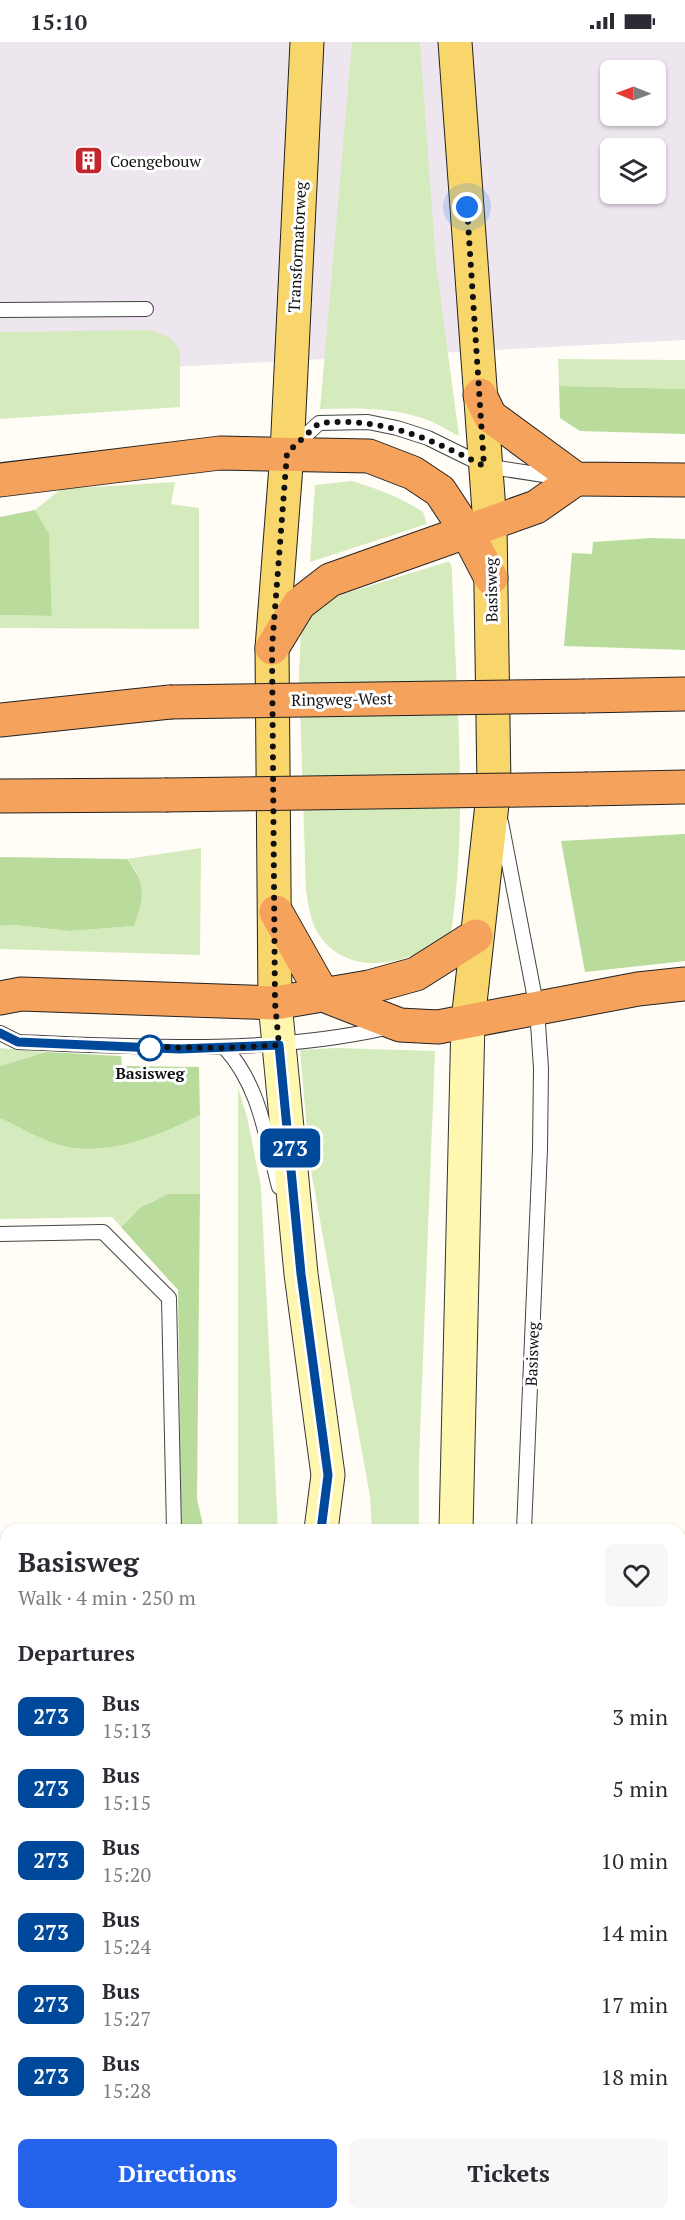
<!DOCTYPE html>
<meta charset="utf-8">
<style>
:root{--surface:#fff;--page:#f7f7f7;--text:#2b2b33;--muted:#7c7c81;--accent:#2563eb}
body{margin:0;font-family:"PT Serif",serif;background:var(--page);color:var(--text);height:100vh;display:flex;flex-direction:column;font-size:22px;white-space:nowrap}
*{box-sizing:border-box;margin:0}
p{font-size:20px;color:var(--muted)}
.icon{flex:none;width:33px;height:33px;fill:none;stroke:currentColor;stroke-width:2;stroke-linecap:round;stroke-linejoin:round}
.map{position:relative;flex:1;overflow:hidden}
.panel{position:absolute;left:0px;top:1482px;width:686px;height:696px;display:flex;flex-direction:column;background:var(--surface);border-radius:18px 18px 0 0;box-shadow:0 2px 4px #0004}
.panel>*{flex:none}
.badge{padding:0 12px;border-radius:9px;font-size:21px;line-height:39px}
.needle{width:39px;rotate:271deg}
.tools{position:absolute;left:600px;top:18px;display:grid;gap:12px}
.tools a{display:grid;place-items:center;width:66px;height:66px;border-radius:9px;background:var(--surface);box-shadow:0 2px 4px #0004;font-size:30px}
.you{position:absolute;width:30px;height:30px;margin:-15px;border:4px solid #fff;border-radius:50%;background:#1a73e8;box-shadow:0 0 0 9px #1a73e833}
.map>.badge{position:absolute;translate:-50% -50%;box-shadow:0 0 0 3px #fff}
h2{padding:0 18px;font-size:22px;line-height:54px}
.round{display:grid;place-items:center;flex:none;width:63px;height:63px;border-radius:9px;background:var(--page)}
.head{display:flex;align-items:center;justify-content:space-between;height:102px;padding:0 18px}
h1{font-size:28px;font-weight:700;line-height:45px}
.primary-button{display:flex;gap:12px;margin-top:auto;padding:12px 18px}
.primary-button a{flex:1;height:69px;border-radius:9px;background:var(--accent);color:#fff;font-size:24px;font-weight:700;line-height:69px;text-align:center}
.primary-button a+a{background:var(--page);color:var(--text)}
ul{padding:0;list-style:none}
li{display:flex;align-items:center;gap:18px;height:72px;padding:0 18px}
li div{flex:1}
li b{display:block;font-size:22px}
li em{font-style:normal}
li .badge{min-width:66px;font-weight:700;text-align:center}
.status{display:flex;justify-content:space-between;align-items:center;height:42px;padding:0 30px;background:var(--surface);direction:ltr}
.status svg{height:16px;fill:currentColor}
.map>svg:first-child{display:block}
.industrial{fill:#eee6ef;fill-rule:evenodd}
.green{fill:#d5ebbd}
.forest{fill:#b9dc9c}
.lines{fill:none;stroke-linecap:round;stroke-linejoin:round}
.lane-casing{stroke:#444;stroke-width:16}
.street-casing{stroke:#444;stroke-width:29}
.secondary-casing{stroke:#333;stroke-width:35}
.primary-casing{stroke:#222;stroke-width:35}
.highway-casing{stroke:#222;stroke-width:35}
.lane{stroke:#fff;stroke-width:14}
.street{stroke:#fff;stroke-width:27}
.secondary{stroke:#fff6b0;stroke-width:33}
.primary{stroke:#f9d66b;stroke-width:33}
.highway{stroke:#f5a25d;stroke-width:33}
.highway-bridge-casing{stroke:#222;stroke-width:35;stroke-linecap:butt}
.highway-bridge{stroke:#f5a25d;stroke-width:33}
.line-casing{stroke:#fff;stroke-width:14}
.line{stroke:#004899;stroke-width:9}
.walk{stroke:#111;stroke-width:6;stroke-dasharray:0 10.8}
.stop-dot{fill:#fff;stroke:#004899;stroke-width:3}
.labels{text-anchor:middle;dominant-baseline:central;stroke-width:6;stroke-linejoin:round;paint-order:stroke}
.poi-label{font-size:16px;fill:#111;stroke:#fff;text-anchor:start}
.street-label{font-size:16px;fill:#111;stroke:#fff}
.stop-label{font-size:16px;font-weight:bold;fill:#111;stroke:#fff}
</style>
<div class="status"><b>15:10</b><svg viewBox="0 0 49 12"><path d="M0 12V9h3v3zM5 12V6h3v6zM10 12V3h3v9zM15 12V0h3v12zM26 1h20v11H26zM47 4h2v5h-2z"/></svg></div>
<div class="map">
<svg width="685" height="2178" viewBox="0 0 685 2178">
<rect width="100%" height="100%" fill="#fffdf5"/>
<!-- industrial -->
<path class="industrial" d="M 0,0 L 685,0 L 685,298 L 0,334 ZM 610,28 L 656,28 L 656,74 L 610,74 ZM 610,106 L 656,106 L 656,152 L 610,152 Z"/>
<!-- green -->
<g class="green">
<path d="M 352,0 L 420,0 L 436,222 L 459,394 C 447,388 435,380 422,376 C 390,365 353,366 320,367 Z"/>
<path d="M 150,288 L 169,295 L 180,308 L 180,365 L 0,377 L 0,290 Z"/>
<path d="M 558,317 L 685,318 L 685,347 L 559,344 Z"/>
<path d="M 352,439 C 378,447 400,455 423,470 L 427,482 L 310,520 L 315,443 Z"/>
<path d="M 175,440 L 171,462 L 199,466 L 199,587 L 0,586 L 0,573 L 52,574 L 49,493 L 35,468 L 61,447 Z"/>
<path d="M 447,520 L 450,520 L 452,527 C 455,647 469,771 451,891 C 416,919 356,939 322,897 C 311,884 309,866 306,849 L 299,632 L 301,588 L 306,576 L 324,558 Z"/>
<path d="M 201,806 L 200,913 L 0,907 L 0,884 L 14,883 L 70,889 L 134,884 L 137,830 L 127,817 Z"/>
<path d="M 0,1006 L 46,1010 L 0,1024 Z"/>
<path d="M 335,1006 L 435,1009 L 419,1419 L 419,1488 L 372,1488 L 370,1454 L 310,1123 L 300,1008 Z"/>
<path d="M 238,1046 L 247,1075 L 261,1145 L 278,1488 L 240,1488 L 238,1483 Z"/>
<path d="M 200,1073 L 200,1152 C 163,1152 147,1156 121,1185 L 112,1175 L 0,1177 L 0,1076 C 22,1086 49,1103 73,1106 C 119,1111 160,1093 200,1073 Z"/>
<path d="M 680,1881 L 685,1886 L 685,1950 L 680,1947 Z"/>
<path d="M 246,2172 L 272,2172 L 272,2178 L 244,2178 Z"/>
<path d="M 352,2172 L 405,2172 L 405,2178 L 353,2178 Z"/>
<rect x="569" y="2172" width="41" height="6"/>
</g>
<!-- forest -->
<g class="forest">
<path d="M 559,344 L 685,347 L 685,392 L 580,389 L 560,376 Z"/>
<path d="M 35,468 L 49,492 L 52,574 L 0,573 L 0,475 Z"/>
<path d="M 651,496 L 685,497 L 685,608 L 564,604 L 572,511 L 592,512 L 593,500 Z"/>
<path d="M 685,792 L 685,919 L 585,930 L 561,799 Z"/>
<path d="M 0,815 L 127,817 C 147,843 144,855 134,884 L 70,889 L 14,883 L 0,884 Z"/>
<path d="M 46,1010 L 121,1014 L 122,1024 L 199,1025 L 200,1073 C 160,1093 119,1111 73,1106 C 49,1103 22,1086 0,1076 L 0,1024 Z"/>
<path d="M 169,1152 L 200,1152 L 197,1457 L 204,1488 L 181,1488 L 178,1248 L 121,1185 L 141,1165 Z"/>
</g>
<g class="lines">
<defs>
<g id="lane">
<path d="M 0,268 L 146,267"/>
<path d="M 291,407 L 319,381 L 368,380 L 397,386 L 428,396 L 485,424 L 563,436"/>
<path d="M 501,780 L 537,967 L 541,1026 L 540,1107 L 524,1488"/>
<path d="M 0,991 L 18,1000 C 142,1005 264,1013 386,986"/>
<path d="M 225,1006 C 260,1044 266,1096 279,1145"/>
<path d="M 0,1192 L 103,1190 L 169,1256 L 174,1488"/>
<path d="M 0,2148 L 6,2152"/>
<path d="M 37,2172 L 47,2178"/>
<path d="M 128,2178 L 136,2172"/>
<path d="M 508,2178 L 508,2172"/>
</g>
<g id="street">
<path d="M 680,1774 L 685,1774"/>
<path d="M 680,1823 L 685,1823"/>
</g>
<g id="secondary">
<path d="M 275,961 L 301,1232 L 328,1433 L 321,1488"/>
<path d="M 456,1488 L 468,979"/>
<path d="M 326,2172 L 326,2178"/>
<path d="M 444,2178 L 444,2172"/>
</g>
<g id="primary">
<path d="M 455,0 L 490,483 L 494,744 L 468,979"/>
<path d="M 275,961 L 272,606 L 287,411 L 307,0"/>
</g>
<g id="highway">
<path d="M 480,353 L 490,374 L 576,437 L 685,438"/>
<path d="M 0,438 L 220,411 L 369,414 L 413,431 L 440,449 L 467,490 L 491,536"/>
<path d="M 272,606 L 299,562 L 330,538 L 536,465 L 576,437"/>
<path d="M 585,654 L 685,652"/>
<path d="M 0,678 L 170,660"/>
<path d="M 588,747 L 685,745"/>
<path d="M 0,754 L 165,753"/>
<path d="M 276,870 L 323,953 L 400,983 L 438,985 L 638,947 L 685,942"/>
<path d="M 0,956 L 21,952 L 275,961 L 369,945 L 416,932 L 476,894"/>
</g>
</defs>
<!-- lane casing -->
<use href="#lane" class="lane-casing"/>
<!-- street casing -->
<use href="#street" class="street-casing"/>
<!-- secondary casing -->
<use href="#secondary" class="secondary-casing"/>
<!-- primary casing -->
<use href="#primary" class="primary-casing"/>
<!-- highway casing -->
<use href="#highway" class="highway-casing"/>
<!-- lane -->
<use href="#lane" class="lane"/>
<!-- street -->
<use href="#street" class="street"/>
<!-- secondary -->
<use href="#secondary" class="secondary"/>
<!-- primary -->
<use href="#primary" class="primary"/>
<!-- highway -->
<use href="#highway" class="highway"/>
<defs>
<g id="highway-bridge">
<path d="M 170,660 L 585,654"/>
<path d="M 165,753 L 588,747"/>
</g>
</defs>
<!-- highway-bridge casing -->
<use href="#highway-bridge" class="highway-bridge-casing"/>
<!-- highway-bridge -->
<use href="#highway-bridge" class="highway-bridge"/>
</g>
<g class="lines">
<defs>
<path id="line" d="M 0,991 L 18,1000 L 179,1007 L 279,1003 L 301,1232 L 328,1433 L 321,1488"/>
</defs>
<!-- line casing -->
<use href="#line" class="line-casing"/>
<!-- line -->
<use href="#line" class="line"/>
<!-- walk -->
<path class="walk" d="M 150,1006 L 148,1005 L 225,1006 L 279,1003 L 275,961 L 272,606 L 287,411 L 319,381 C 384,375 428,396 484,424 L 467,165"/>
</g>
<!-- icons -->
<defs>
<symbol id="building-square" viewBox="-11 -11 22 22"><rect x="-9" y="-9" width="18" height="18" rx="4" fill="#c4262e" stroke="#fff"/><path d="M-4-6H4V6H1V3H-1V6H-4ZM-2.5-4.3h1.7v1.8h-1.7ZM.8-4.3h1.7v1.8H.8ZM-2.5-1h1.7V.8h-1.7ZM.8-1h1.7V.8H.8Z" fill="#fff"/></symbol>
</defs>
<g fill-rule="evenodd">
<use href="#building-square" x="72" y="102" width="33" height="33"/>
</g>
<!-- markers -->
<circle class="stop-dot" cx="150" cy="1006" r="12"/>
<g class="labels">
<!-- poi labels -->
<g class="poi-label">
<text x="110" y="119">Coengebouw</text>
</g>
<!-- street labels -->
<g class="street-label">
<text transform="translate(297 205) rotate(-87)">Transformatorweg</text>
<text transform="translate(491 548) rotate(-91)">Basisweg</text>
<text transform="translate(342 657) rotate(-1)">Ringweg-West</text>
<text transform="translate(532 1312) rotate(-88)">Basisweg</text>
</g>
<!-- stop labels -->
<g class="stop-label">
<text x="150" y="1031">Basisweg</text>
</g>
</g>
</svg>
<div class="tools">
<a><svg class="needle" viewBox="-14 -14 28 28"><path d="M0-13l5 13h-10z" fill="#e53935"/><path d="M0 13l5-13h-10z" fill="#7c7c81"/></svg></a>
<a><svg class="icon" aria-label="layers" viewBox="0 0 24 24"><path d="M12 4l9 5-9 5-9-5zM3 14l9 5 9-5"/></svg></a>
</div>
<div class="you" style="left:467px;top:165px"></div>
<b class="badge" style="left:290px;top:1106px;background:#004899;color:#fff">273</b>
<section class="panel">
<div class="head"><div><h1>Basisweg</h1><p>Walk · 4 min · 250 m</p></div><a class="round"><svg class="icon" aria-label="heart" viewBox="0 0 24 24"><path d="M12 20l-8-8c-3-5 5-10 8-4 3-6 11-1 8 4z"/></svg></a></div>
<h2>Departures</h2>
<ul>
<li><span class="badge" style="background:#004899;color:#fff">273</span><div><b>Bus</b><p>15:13</p></div><em>3 min</em></li>
<li><span class="badge" style="background:#004899;color:#fff">273</span><div><b>Bus</b><p>15:15</p></div><em>5 min</em></li>
<li><span class="badge" style="background:#004899;color:#fff">273</span><div><b>Bus</b><p>15:20</p></div><em>10 min</em></li>
<li><span class="badge" style="background:#004899;color:#fff">273</span><div><b>Bus</b><p>15:24</p></div><em>14 min</em></li>
<li><span class="badge" style="background:#004899;color:#fff">273</span><div><b>Bus</b><p>15:27</p></div><em>17 min</em></li>
<li><span class="badge" style="background:#004899;color:#fff">273</span><div><b>Bus</b><p>15:28</p></div><em>18 min</em></li>
</ul>
<div class="primary-button"><a>Directions</a><a>Tickets</a></div>
</section>
</div>
